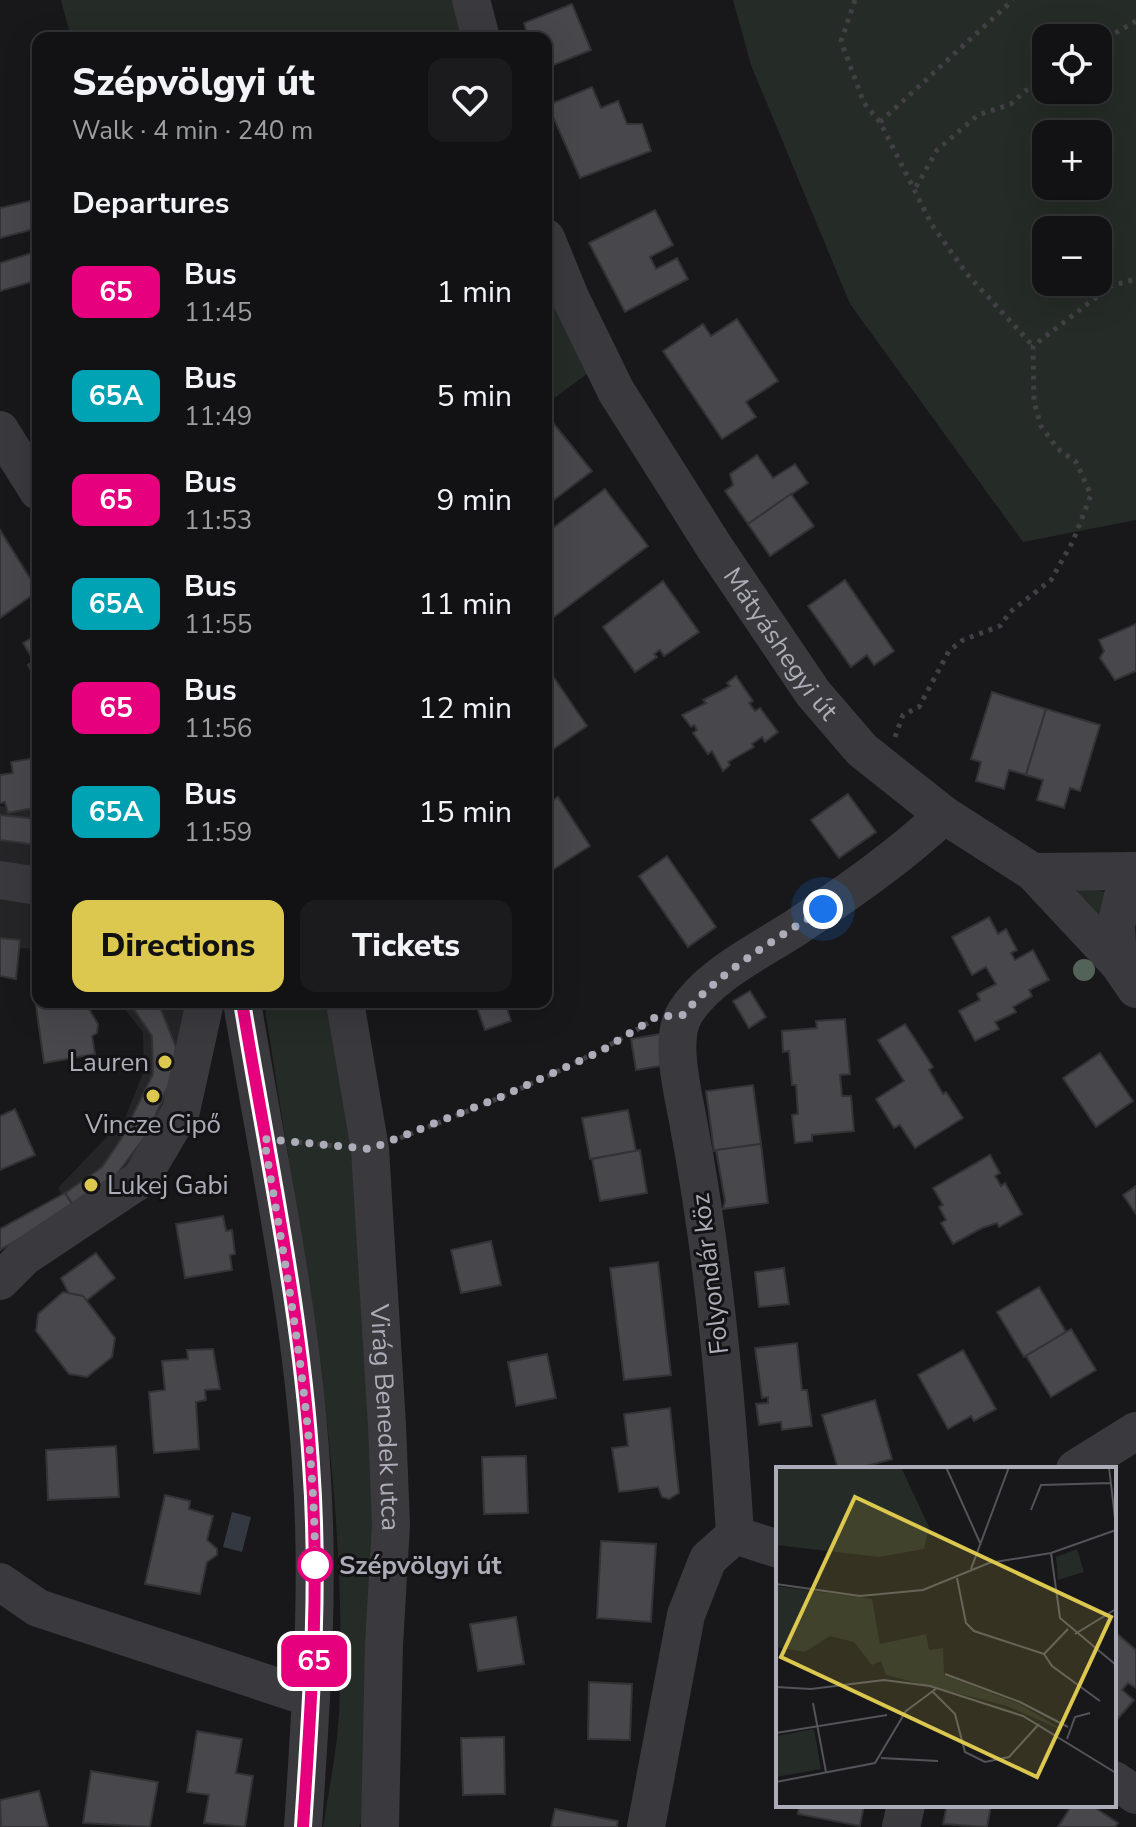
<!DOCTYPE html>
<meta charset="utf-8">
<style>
:root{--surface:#121214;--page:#1b1b1d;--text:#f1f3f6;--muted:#9c9ea0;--line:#313234;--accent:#dcc84e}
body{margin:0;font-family:"Nunito Sans",sans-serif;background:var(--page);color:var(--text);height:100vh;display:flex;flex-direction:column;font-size:30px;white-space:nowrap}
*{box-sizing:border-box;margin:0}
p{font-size:26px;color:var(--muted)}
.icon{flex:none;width:44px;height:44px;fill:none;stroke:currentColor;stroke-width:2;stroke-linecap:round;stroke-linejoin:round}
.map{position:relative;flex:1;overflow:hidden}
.details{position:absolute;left:32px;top:32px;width:520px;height:976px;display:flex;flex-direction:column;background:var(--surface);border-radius:16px;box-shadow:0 8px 32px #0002,0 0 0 2px var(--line)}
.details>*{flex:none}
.badge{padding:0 16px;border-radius:12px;font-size:28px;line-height:52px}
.controls{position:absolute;left:1032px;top:24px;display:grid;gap:16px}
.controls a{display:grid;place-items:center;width:80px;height:80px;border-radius:16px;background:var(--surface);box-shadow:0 8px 32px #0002,0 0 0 2px var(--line);font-size:40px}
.you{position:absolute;width:40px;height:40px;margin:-20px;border:6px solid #fff;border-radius:50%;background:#1a73e8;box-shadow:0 0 0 12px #1a73e833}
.map>.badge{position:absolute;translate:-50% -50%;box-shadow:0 0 0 4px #fff}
h2{padding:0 40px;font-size:30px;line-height:72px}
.round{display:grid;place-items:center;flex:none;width:84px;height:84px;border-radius:16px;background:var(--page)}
.headline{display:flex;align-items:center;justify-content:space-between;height:136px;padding:0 40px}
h1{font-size:38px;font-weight:800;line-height:60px}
.action{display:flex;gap:16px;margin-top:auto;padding:16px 40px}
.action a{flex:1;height:92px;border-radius:16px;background:var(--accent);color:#111;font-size:32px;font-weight:800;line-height:92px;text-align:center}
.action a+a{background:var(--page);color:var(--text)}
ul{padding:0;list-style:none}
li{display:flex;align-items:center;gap:24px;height:104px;padding:0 40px}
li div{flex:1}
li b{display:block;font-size:30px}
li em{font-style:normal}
li .badge{min-width:88px;font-weight:700;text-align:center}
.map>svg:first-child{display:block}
.built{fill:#252427}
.green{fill:#252b26;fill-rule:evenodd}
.water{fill:#343840}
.building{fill:#48484c;stroke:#333235;stroke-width:2}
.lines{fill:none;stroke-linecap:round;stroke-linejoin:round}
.path{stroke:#404045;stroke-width:5;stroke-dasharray:4 6;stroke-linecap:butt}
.minor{stroke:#3a3a3e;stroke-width:38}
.tree{fill:#546359}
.line-casing{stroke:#fff;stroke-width:18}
.line{stroke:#e6007e;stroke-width:12}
.walk{stroke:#acadb8;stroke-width:8;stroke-dasharray:0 14.4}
.poi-dot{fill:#dcc84e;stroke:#131315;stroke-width:3}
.stop-dot{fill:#fff;stroke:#e6007e;stroke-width:4}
.labels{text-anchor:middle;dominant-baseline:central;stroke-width:6;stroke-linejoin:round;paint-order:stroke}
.street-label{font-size:26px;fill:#acadb8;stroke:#131315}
.poi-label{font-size:26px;fill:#acadb8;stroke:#131315;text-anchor:end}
.stop-label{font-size:26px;font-weight:bold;fill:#acadb8;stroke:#131315;text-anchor:start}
.inset-road{fill:none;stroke:#535459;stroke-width:2}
.view{fill:#dcc84e;fill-opacity:0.15;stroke:#dcc84e;stroke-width:4}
.inset-edge{fill:none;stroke:#acadb8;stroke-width:4}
</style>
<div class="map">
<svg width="1136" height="1827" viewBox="0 0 1136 1827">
<rect width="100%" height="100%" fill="#18181a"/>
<!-- built -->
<g class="built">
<path d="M 0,806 L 38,810 L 38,948 L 0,949 Z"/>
<path d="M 119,1002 L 185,1002 L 173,1104 L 140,1169 L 75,1217 L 58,1188 L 125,1118 L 144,1071 L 143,1032 Z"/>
</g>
<!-- green -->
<g class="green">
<path d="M 61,0 L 456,0 L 466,38 L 71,38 Z"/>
<path d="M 733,0 L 1136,0 L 1136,520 L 1023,542 L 850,304 L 751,65 ZM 1046,38 L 1098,38 L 1098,90 L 1046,90 ZM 1046,134 L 1098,134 L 1098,186 L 1046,186 ZM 1098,230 L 1098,282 L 1046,282 L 1046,230 Z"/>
<path d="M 546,271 L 587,374 L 546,404 Z"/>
<path d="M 1096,889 L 1106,893 L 1107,902 L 1097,918 L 1065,891 Z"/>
<path d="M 264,1002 L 341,1002 L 365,1231 L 377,1528 L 366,1812 L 359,1827 L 323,1827 C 329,1789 337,1751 339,1713 C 350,1474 299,1237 264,1002 Z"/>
</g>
<!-- water -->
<path class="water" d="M 232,1512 L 251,1517 L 242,1552 L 223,1547 Z"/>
<!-- building -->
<g class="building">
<path d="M 572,4 L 591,50 L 546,68 L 546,38 L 529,38 L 524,23 Z"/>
<path d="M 592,87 L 601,108 L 618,101 L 627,124 L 642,124 L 651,151 L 580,178 L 548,105 Z"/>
<path d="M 38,199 L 38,228 L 0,238 L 0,208 Z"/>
<path d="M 655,210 L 673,245 L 650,257 L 656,269 L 677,258 L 688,279 L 625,312 L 589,243 Z"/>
<path d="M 38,251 L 38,280 L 0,291 L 0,263 Z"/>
<path d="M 737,319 L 778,381 L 746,402 L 756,417 L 722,439 L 663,351 L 703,324 L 711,336 Z"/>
<path d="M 546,414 L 592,471 L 546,506 Z"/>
<path d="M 757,455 L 773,478 L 795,464 L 808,483 L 748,524 L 725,491 L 733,485 L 730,474 Z"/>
<path d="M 605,489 L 648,546 L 546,623 L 546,533 Z"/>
<path d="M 791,494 L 814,526 L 770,556 L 748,524 Z"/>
<path d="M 0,530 L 38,591 L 0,618 Z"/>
<path d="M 845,580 L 894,651 L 874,665 L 867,655 L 851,667 L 808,606 Z"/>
<path d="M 663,581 L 699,632 L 664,656 L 660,650 L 654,654 L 657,657 L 635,672 L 603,627 Z"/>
<path d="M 1136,624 L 1136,671 L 1115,680 L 1100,658 L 1104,651 L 1099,640 Z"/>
<path d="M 38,634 L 38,681 L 28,665 L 34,661 L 23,643 Z"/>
<path d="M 548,669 L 587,726 L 546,754 L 546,670 Z"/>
<path d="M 736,676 L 753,701 L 749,703 L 755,711 L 760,708 L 778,732 L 765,742 L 762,737 L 752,744 L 754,747 L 728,762 L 730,765 L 723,771 L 712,751 L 708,754 L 693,733 L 697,730 L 694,725 L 691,727 L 682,715 L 706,703 L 703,700 L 730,686 L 727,683 Z"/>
<path d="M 992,692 L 1046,709 L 1026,775 L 1009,770 L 1004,789 L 976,781 L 981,762 L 971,759 Z"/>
<path d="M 1046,709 L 1100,725 L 1080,791 L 1070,788 L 1064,808 L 1037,800 L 1043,780 L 1026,775 Z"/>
<path d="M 35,758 L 38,807 L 8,813 L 5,802 L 0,803 L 0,775 L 13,773 L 11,762 Z"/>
<path d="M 848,794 L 876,832 L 839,858 L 811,820 Z"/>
<path d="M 558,797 L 590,846 L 546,874 L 546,805 Z"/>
<path d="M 0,815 L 38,819 L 38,845 L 0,840 Z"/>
<path d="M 667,856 L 716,927 L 688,947 L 639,876 Z"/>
<path d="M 989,917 L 998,934 L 1006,929 L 1017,950 L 1011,953 L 1015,960 L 1033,950 L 1049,980 L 1029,990 L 1032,996 L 1013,1007 L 1016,1012 L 995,1022 L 999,1029 L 975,1041 L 959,1011 L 980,1000 L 977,994 L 996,984 L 986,967 L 972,975 L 952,937 Z"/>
<path d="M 0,938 L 20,940 L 16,979 L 0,976 Z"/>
<path d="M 38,991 L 38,1002 L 82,1002 L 87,1006 L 98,1024 L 97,1033 L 92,1036 L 95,1054 L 44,1063 L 34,992 Z"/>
<path d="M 750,991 L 766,1017 L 749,1028 L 733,1001 Z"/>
<path d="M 129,1002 L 153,1002 L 161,1010 L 176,1047 L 170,1082 L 148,1133 L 116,1175 L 74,1207 L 65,1193 L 102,1167 L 121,1139 L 153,1074 L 152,1036 Z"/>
<path d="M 475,1002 L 505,1002 L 511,1021 L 485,1030 Z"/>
<path d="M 845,1019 L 850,1074 L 840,1075 L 842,1096 L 851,1096 L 854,1131 L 812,1135 L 812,1141 L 795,1143 L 792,1115 L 798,1114 L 796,1085 L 792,1085 L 789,1051 L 783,1052 L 782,1031 L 817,1028 L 816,1021 Z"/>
<path d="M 905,1024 L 933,1067 L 929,1070 L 943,1094 L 946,1092 L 963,1118 L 915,1148 L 900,1125 L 894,1128 L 876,1099 L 904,1081 L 878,1040 Z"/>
<path d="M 660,1034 L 666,1065 L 636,1070 L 631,1039 Z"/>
<path d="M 1100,1053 L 1133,1101 L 1096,1127 L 1063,1078 Z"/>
<path d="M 753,1085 L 761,1144 L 714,1151 L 706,1091 Z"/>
<path d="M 15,1109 L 35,1155 L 0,1170 L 0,1116 Z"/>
<path d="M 628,1110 L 636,1151 L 590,1159 L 582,1118 Z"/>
<path d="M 761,1144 L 768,1203 L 723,1209 L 725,1201 L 716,1150 Z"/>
<path d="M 640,1150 L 647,1193 L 600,1201 L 592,1159 Z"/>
<path d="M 990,1155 L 1000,1173 L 995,1176 L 1001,1186 L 1005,1183 L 1022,1214 L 999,1227 L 997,1223 L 982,1228 L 953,1244 L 941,1223 L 946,1220 L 939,1207 L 943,1205 L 933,1188 Z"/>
<path d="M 1136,1186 L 1136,1214 L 1123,1195 Z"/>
<path d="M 65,1193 L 74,1207 L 0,1250 L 0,1229 Z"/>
<path d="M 223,1216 L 226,1231 L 232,1230 L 235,1254 L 230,1255 L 232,1270 L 185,1278 L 176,1224 Z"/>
<path d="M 491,1241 L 501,1285 L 461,1293 L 451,1250 Z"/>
<path d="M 96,1253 L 115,1278 L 86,1301 L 83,1296 L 69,1294 L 61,1278 Z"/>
<path d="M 658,1262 L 671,1375 L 624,1380 L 610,1268 Z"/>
<path d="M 784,1268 L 789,1304 L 759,1307 L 755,1272 Z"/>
<path d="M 1039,1287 L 1066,1332 L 1024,1357 L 997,1312 Z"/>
<path d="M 63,1292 L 83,1296 L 115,1338 L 112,1357 L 87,1377 L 69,1374 L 36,1331 L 38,1314 Z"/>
<path d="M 1071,1329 L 1096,1370 L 1051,1397 L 1026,1356 Z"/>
<path d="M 797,1343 L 802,1390 L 807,1390 L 812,1426 L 782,1430 L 781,1422 L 759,1425 L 756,1404 L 768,1403 L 768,1397 L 762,1398 L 755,1348 Z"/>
<path d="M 213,1349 L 220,1389 L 205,1390 L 206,1400 L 196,1402 L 199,1449 L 154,1453 L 149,1392 L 165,1390 L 162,1361 L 188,1359 L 187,1350 Z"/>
<path d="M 963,1350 L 996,1409 L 974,1421 L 971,1416 L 948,1429 L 918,1375 Z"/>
<path d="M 547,1354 L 556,1398 L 516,1406 L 508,1362 Z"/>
<path d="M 875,1400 L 892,1459 L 856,1469 L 838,1469 L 822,1415 Z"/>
<path d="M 670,1408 L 679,1493 L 669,1499 L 662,1497 L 658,1487 L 619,1492 L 612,1448 L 628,1446 L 624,1414 Z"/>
<path d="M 116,1446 L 119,1497 L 48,1500 L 46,1450 Z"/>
<path d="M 526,1456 L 528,1513 L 484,1514 L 482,1457 Z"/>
<path d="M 165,1495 L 190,1501 L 189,1509 L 213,1516 L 207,1540 L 217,1549 L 217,1555 L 207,1562 L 200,1594 L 145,1584 Z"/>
<path d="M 601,1541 L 656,1544 L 651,1622 L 597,1618 Z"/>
<path d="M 516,1617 L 524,1664 L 478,1671 L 470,1624 Z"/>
<path d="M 1114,1631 L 1136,1650 L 1136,1688 L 1128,1683 L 1122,1690 L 1134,1700 L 1114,1723 Z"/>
<path d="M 589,1682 L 632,1684 L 630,1740 L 588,1739 Z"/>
<path d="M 197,1731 L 242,1739 L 236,1773 L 253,1776 L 245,1827 L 204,1823 L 209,1795 L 187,1792 Z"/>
<path d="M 504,1737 L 505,1794 L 463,1795 L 461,1738 Z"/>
<path d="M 91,1771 L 158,1782 L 150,1827 L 83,1823 Z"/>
<path d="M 39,1791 L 48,1827 L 1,1827 L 0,1800 Z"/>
<path d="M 799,1805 L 864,1805 L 860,1826 L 798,1814 Z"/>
<path d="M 947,1805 L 991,1805 L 987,1827 L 943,1824 Z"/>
<path d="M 1072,1805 L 1091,1805 L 1118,1823 L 1115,1827 L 1058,1827 Z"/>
<path d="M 555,1809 L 618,1821 L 617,1827 L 551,1827 Z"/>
</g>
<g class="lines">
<!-- path -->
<g class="path">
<path d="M 855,0 L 841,41 L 864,103 L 880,122 L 932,225 L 967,274 L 1033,346"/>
<path d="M 1098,43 L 1136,21"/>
<path d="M 880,122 L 1013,0"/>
<path d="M 916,187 L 937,150 L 978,115 L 1011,104 L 1025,91 L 1046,81"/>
<path d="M 895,737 L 903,715 L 919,707 L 949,651 L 963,640 L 1000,626 L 1010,612 L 1051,580 L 1073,541 L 1091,495 L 1076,462 L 1058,449 L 1041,426 L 1034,402 L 1033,346 L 1111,286 L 1136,279"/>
<path d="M 400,1138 C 485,1105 570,1070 648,1023"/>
<path d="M 298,1142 L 336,1146"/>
</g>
<!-- minor -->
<g class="minor">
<path d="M 471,0 L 481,38"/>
<path id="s1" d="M 546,238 L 570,297 L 616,391 L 715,548 L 813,693 L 862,750 L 944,815 L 1033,872 L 1118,963 L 1136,989"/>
<path d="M 0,430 L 38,491"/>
<path d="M 1033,872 L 1136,871"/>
<path d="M 0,880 L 38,886"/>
<path d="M 1118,963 L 1116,925 L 1129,871"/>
<path d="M 242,1002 C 267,1155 301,1309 311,1464 C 320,1585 311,1706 303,1827"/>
<path id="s2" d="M 346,1008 L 370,1149 L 387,1425 L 391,1525 L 384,1645 L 380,1827"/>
<path d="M 0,1281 L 24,1257 L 141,1179 L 181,1111 L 205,1002"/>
<path d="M 1075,1469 L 1136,1431"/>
<path d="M 778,1549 L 735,1535 C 727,1399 714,1260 689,1126 C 684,1096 668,1040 685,1013 C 709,975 758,952 795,928 C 847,893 898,858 944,815"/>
<path d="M 0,1582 L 38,1608 L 311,1698"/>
<path d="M 1114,1780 L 1136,1795"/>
<path d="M 646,1827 L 686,1615 L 708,1559 L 735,1535"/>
<path d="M 901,1827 L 906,1805"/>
</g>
</g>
<!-- trees -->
<circle class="tree" cx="1084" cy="970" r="11"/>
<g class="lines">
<defs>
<path id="line" d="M 242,1002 C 267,1155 301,1309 311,1464 C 320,1585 311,1706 303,1827"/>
</defs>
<!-- line casing -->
<use href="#line" class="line-casing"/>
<!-- line -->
<use href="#line" class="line"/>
<!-- walk -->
<path class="walk" d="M 315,1565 C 315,1422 288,1280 264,1139 L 370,1149 L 503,1096 L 601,1051 L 656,1017 L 683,1015 C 721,970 774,941 823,909"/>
</g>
<!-- markers -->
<g class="poi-dot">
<circle cx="165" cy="1062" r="8"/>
<circle cx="153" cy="1096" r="8"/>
<circle cx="91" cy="1185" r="8"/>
</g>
<circle class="stop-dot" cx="315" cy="1565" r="16"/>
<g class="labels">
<!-- street labels -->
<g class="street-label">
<text stroke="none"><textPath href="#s1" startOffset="470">Mátyáshegyi út</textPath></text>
<text transform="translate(710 1274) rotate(-97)">Folyondár köz</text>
<text stroke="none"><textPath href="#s2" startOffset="412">Virág Benedek utca</textPath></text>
</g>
<!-- poi labels -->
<g class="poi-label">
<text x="149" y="1062">Lauren</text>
<text x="153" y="1124" text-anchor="middle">Vincze Cipő</text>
<text x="107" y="1185" text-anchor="start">Lukej Gabi</text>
</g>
<!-- stop labels -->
<g class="stop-label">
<text x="339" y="1565">Szépvölgyi út</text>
</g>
</g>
<!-- overview -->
<g transform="translate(776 1467)">
<rect width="340" height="340" fill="#18181a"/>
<path d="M 0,0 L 125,0 L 153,60 L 148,82 L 103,90 L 0,78 ZM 301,82 L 308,105 L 282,113 L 280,90 ZM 0,119 L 96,132 L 104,177 L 150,167 L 153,183 L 167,181 L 168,208 L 244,237 L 290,265 L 231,239 L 110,208 L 105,194 L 96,198 L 78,175 L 54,169 L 29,185 L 0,180 ZM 38,262 L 45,302 L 0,310 L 0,269 Z" fill="#252b26"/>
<path class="inset-road" d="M 170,0 L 205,78M 333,0 L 340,60M 255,43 L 265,18 L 334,16M 275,86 L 284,151 L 340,198M 195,102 L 233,0M 181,111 L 190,156 L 198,164 L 268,187 L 292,162M 0,117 L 84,129 L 147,123 L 213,96 L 275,86 L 340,63M 299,167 L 340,142M 268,187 L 276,199 L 324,234M 169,207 L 244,235 L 292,260M 0,220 L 35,222 L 108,213 L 154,219 L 247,249 L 340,306M 157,225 L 179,247 L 189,285 L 209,295 L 233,290 L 263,257M 37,236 L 50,305M 0,266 L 111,248M 291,272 L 299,250 L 314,246M 105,291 L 162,294M 0,315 L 99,296 L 130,244 L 161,221"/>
<path class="view" d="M 79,30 L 335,150 L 261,310 L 5,190 Z"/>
<rect width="340" height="340" class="inset-edge"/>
</g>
</svg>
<div class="controls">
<a><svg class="icon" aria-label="locate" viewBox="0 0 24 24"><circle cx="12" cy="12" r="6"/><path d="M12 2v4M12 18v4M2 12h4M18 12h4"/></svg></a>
<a>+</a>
<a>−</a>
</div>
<div class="you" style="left:823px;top:909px"></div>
<b class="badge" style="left:314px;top:1661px;background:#e6007e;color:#fff">65</b>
<section class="details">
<div class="headline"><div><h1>Szépvölgyi út</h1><p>Walk · 4 min · 240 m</p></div><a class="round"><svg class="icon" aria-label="heart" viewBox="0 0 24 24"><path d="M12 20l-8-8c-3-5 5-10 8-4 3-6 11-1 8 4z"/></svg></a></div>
<h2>Departures</h2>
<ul>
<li><span class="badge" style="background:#e6007e;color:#fff">65</span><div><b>Bus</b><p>11:45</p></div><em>1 min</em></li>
<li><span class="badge" style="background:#00a3b4;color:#fff">65A</span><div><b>Bus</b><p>11:49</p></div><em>5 min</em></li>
<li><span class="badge" style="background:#e6007e;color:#fff">65</span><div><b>Bus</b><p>11:53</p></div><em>9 min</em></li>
<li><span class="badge" style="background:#00a3b4;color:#fff">65A</span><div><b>Bus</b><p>11:55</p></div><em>11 min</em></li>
<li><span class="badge" style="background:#e6007e;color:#fff">65</span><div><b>Bus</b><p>11:56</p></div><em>12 min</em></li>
<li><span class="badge" style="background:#00a3b4;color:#fff">65A</span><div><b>Bus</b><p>11:59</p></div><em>15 min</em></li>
</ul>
<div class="action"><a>Directions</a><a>Tickets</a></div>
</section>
</div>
